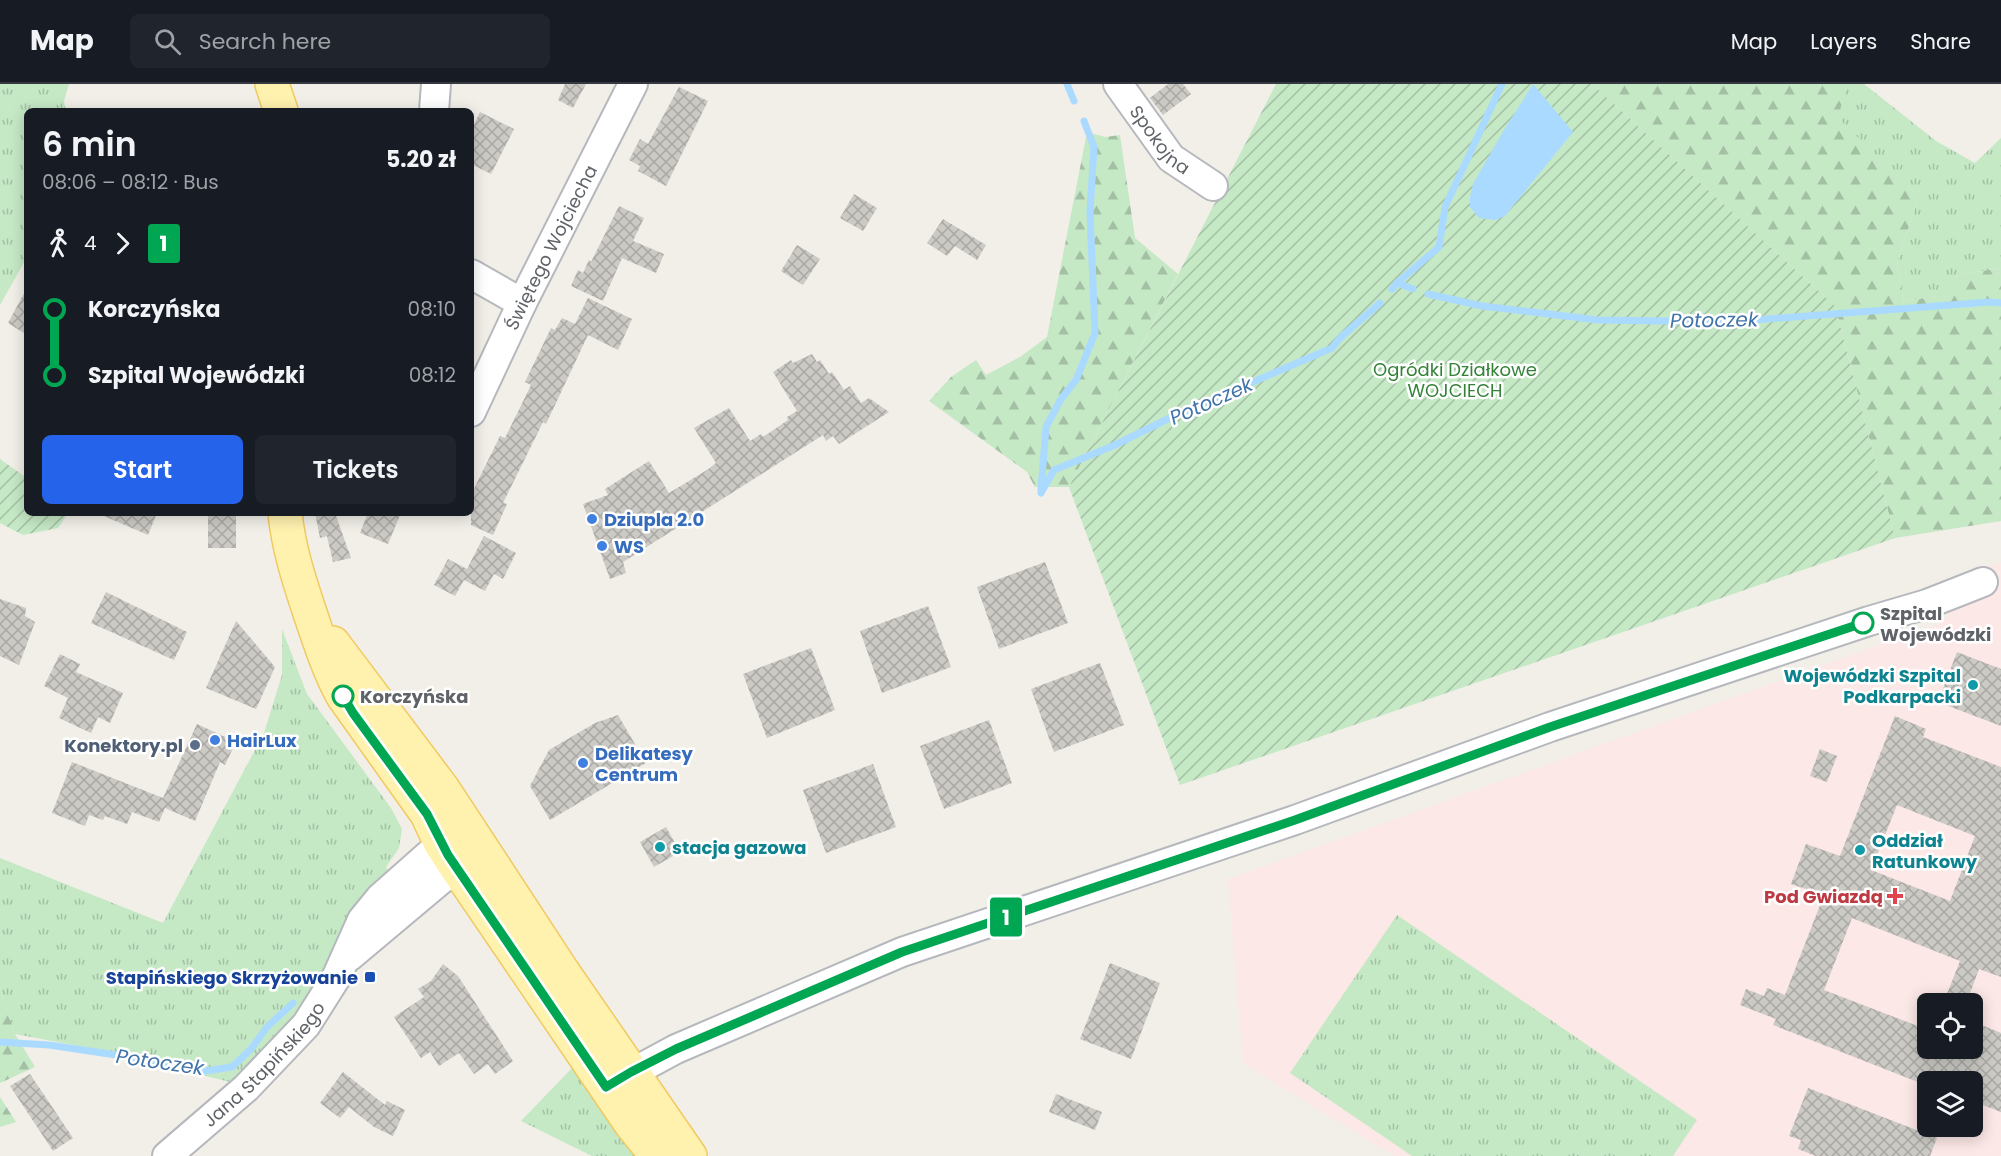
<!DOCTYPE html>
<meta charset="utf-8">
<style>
:root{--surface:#171b24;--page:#20242c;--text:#f1f3f6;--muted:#9ea1a6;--line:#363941;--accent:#2563eb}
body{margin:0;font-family:Poppins,sans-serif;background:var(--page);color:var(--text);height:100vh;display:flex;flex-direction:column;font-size:22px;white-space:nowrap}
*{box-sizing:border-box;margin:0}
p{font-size:20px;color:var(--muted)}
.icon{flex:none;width:33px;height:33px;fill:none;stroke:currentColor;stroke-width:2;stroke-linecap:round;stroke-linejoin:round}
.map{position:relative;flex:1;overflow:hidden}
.drawer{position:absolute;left:24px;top:24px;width:450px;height:408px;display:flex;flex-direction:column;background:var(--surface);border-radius:9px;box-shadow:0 3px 15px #0003}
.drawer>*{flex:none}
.badge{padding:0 12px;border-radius:4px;font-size:21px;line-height:39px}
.buttons{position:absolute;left:1917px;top:909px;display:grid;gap:12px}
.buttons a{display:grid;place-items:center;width:66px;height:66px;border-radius:9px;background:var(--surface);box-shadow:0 3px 15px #0003;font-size:30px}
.map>.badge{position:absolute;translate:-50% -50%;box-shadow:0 0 0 3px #fff}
.legs{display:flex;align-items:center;gap:9px;height:66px;padding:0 18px;font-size:20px}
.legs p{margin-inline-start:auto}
.summary{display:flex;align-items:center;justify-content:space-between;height:102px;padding:0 18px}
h1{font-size:33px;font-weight:600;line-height:45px}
.action{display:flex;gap:12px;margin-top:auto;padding:12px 18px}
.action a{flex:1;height:69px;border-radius:9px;background:var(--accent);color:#fff;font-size:24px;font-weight:600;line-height:69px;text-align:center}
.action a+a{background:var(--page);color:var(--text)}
ul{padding:0 18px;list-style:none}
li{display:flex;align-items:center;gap:21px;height:66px;font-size:22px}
li i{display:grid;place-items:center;width:9px;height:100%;margin:0 8px;background:currentColor}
li i::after{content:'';width:15px;height:15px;margin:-8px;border:4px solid;border-radius:50%;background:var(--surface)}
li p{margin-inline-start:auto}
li:first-child i{background:linear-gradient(#0000 50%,currentColor 0)}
li:last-child i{background:linear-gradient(currentColor 50%,#0000 0)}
header{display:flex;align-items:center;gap:36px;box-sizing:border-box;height:84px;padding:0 30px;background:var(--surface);border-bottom:2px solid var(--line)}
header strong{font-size:28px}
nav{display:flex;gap:33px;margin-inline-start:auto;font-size:21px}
.search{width:420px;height:54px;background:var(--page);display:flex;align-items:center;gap:15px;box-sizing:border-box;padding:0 21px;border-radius:9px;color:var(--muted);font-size:22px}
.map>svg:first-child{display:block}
.medical{fill:#fce8e6;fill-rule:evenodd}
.grass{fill:url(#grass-tufts)}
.forest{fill:url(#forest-firs)}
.garden{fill:url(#garden-furrows)}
.water{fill:#aadaff}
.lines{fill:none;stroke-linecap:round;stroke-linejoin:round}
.stream{stroke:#aadaff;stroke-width:7}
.building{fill:url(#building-cross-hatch);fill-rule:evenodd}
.minor-casing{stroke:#b5b8bc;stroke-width:32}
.major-casing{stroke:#f2c960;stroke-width:36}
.minor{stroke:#fff;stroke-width:28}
.major{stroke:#fff2af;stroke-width:33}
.line-1-casing{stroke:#fff;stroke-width:14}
.line-1{stroke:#00a651;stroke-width:9}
.shop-dot{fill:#3f7fe0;stroke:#fff;stroke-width:2}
.stop-1-dot{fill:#fff;stroke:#00a651;stroke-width:3}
.culture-dot{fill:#0f9aa8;stroke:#fff;stroke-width:2}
.service-dot{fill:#5c6f8a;stroke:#fff;stroke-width:2}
.health-dot{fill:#e0444e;stroke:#fff;stroke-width:2}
.transit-dot{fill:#1a4fb4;stroke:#fff;stroke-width:2}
.labels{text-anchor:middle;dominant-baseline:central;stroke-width:5;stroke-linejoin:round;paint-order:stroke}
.street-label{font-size:18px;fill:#5f6368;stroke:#fff}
.park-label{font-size:18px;fill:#348238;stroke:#fff}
.shop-label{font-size:18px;font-weight:bold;fill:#366cbe;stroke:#fff;text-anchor:start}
.stop-label{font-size:18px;font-weight:bold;fill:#5f6368;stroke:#fff;text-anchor:start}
.culture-label{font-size:18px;font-weight:bold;fill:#0d838f;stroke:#fff;text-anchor:start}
.service-label{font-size:18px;font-weight:bold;fill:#4e5e75;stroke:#fff;text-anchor:end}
.health-label{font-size:18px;font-weight:bold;fill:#be3a42;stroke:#fff;text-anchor:end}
.transit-label{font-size:18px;font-weight:bold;fill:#164399;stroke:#fff;text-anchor:end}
.water-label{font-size:20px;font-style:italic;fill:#4174aa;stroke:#fff}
</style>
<header>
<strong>Map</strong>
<div class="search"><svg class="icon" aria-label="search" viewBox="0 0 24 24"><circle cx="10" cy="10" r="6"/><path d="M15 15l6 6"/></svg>Search here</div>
<nav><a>Map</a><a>Layers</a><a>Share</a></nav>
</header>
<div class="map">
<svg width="2001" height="1072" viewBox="0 0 2001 1072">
<defs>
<pattern id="grass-tufts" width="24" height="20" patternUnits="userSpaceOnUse" patternTransform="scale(1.5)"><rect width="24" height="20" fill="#c5e8c5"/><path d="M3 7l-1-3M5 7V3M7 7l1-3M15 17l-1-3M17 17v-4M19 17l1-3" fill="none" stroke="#a3c0a4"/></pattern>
<pattern id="forest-firs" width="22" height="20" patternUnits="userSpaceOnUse" patternTransform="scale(1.5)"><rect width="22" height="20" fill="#c5e8c5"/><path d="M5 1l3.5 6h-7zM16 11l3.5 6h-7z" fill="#a3c0a4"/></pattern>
<pattern id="garden-furrows" width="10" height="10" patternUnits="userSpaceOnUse" patternTransform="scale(1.5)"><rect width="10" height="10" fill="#c5e8c5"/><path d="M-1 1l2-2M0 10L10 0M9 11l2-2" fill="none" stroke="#a3c0a4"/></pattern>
<pattern id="building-cross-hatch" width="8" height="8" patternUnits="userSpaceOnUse" patternTransform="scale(1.5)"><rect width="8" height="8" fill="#cccac5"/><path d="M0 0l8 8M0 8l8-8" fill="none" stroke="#a9a8a4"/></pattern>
</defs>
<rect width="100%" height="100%" fill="#f1efe8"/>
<!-- medical -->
<path class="medical" d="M 2001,478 L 2001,1072 L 1394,1072 L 1243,979 L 1228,795 L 1943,538 L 1957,519 L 1951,495 ZM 1928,920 L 1972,920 L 1972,964 L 1928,964 ZM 1928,998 L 1972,998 L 1972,1042 L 1928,1042 Z"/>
<!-- grass -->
<g class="grass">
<path d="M 0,0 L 69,0 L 64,17 L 66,27 L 27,27 L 27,173 L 0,221 Z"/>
<path d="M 1847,0 L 1864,0 L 1936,57 L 1975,79 L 2001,54 L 2001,184 L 1957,191 L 1952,212 L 1904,216 L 1897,177 L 1919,113 L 1837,34 Z"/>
<path d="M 282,545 L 307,610 L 391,724 L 402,745 L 399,764 L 386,783 L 391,790 L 299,930 L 234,999 L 105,967 L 15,950 L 0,904 L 0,774 L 163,839 L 264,649 L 282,591 Z"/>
<path d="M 1397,831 L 1697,1036 L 1673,1072 L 1412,1072 L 1290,989 Z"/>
<path d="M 573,983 L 640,1072 L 592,1072 L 521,1037 Z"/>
</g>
<!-- forest -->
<g class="forest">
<path d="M 1592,0 L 1847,0 L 1838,34 L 1919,113 L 1897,177 L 1904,216 L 1951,212 L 1957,191 L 2001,184 L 2001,437 L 1895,454 L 1835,222 Z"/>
<path d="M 1087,48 L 1105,53 L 1120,51 L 1135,154 L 1178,190 L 1069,403 L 1035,403 L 1027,388 L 929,317 L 951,293 L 976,276 L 986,291 L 1020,273 L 1047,253 Z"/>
<path d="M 0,904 L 15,950 L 35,983 L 0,999 Z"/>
<path d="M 0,1013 L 16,1038 L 0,1043 Z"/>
</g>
<!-- garden -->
<g class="garden">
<path d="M 1276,0 L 1592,0 L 1835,222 L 1895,454 L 1180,701 L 1069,403 Z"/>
<path d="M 0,375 L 27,394 L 27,429 L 68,429 L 58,444 L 23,451 L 0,439 Z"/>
</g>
<!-- water -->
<path class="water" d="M 1533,0 L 1573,48 L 1505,132 L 1496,136 L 1479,134 L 1470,123 L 1470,113 L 1473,100 L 1501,51 Z"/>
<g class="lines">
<!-- stream -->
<g class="stream">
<path d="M 1067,0 L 1074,17"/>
<path d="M 1397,199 L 1439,163 L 1445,123 L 1502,0"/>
<path d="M 1392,205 L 1397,199 L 1413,205"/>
<path d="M 1428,210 L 1482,222 L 1598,236 L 1729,238 L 1989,218 L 2001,219"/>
<path d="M 1041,406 L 1046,343 L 1061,315 L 1076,296 L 1095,249 L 1090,128 L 1094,63 L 1084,37"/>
<path d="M 1041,409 L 1054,386 L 1115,361 L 1176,331 L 1332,264 L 1340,254 L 1380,219"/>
<path d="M 0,958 L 49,961 L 170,979 L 205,987 L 232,983 L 251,965 L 267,943 L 293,919"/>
</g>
</g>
<!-- building -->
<g class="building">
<path d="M 565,0 L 586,0 L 573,24 L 558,16 Z"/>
<path d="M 1168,0 L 1183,0 L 1191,10 L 1163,31 L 1150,14 Z"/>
<path d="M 679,3 L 708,17 L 666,102 L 638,87 L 640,82 L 629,76 L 640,55 L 648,60 Z"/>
<path d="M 480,28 L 514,45 L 491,90 L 471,80 L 471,47 Z"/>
<path d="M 854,110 L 877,124 L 863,147 L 840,134 Z"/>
<path d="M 619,122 L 644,134 L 633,157 L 664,170 L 656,189 L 622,174 L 603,217 L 571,202 L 578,186 L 583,189 L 589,176 L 591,178 Z"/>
<path d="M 943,135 L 986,161 L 977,176 L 955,162 L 947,172 L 927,159 Z"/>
<path d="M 797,161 L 820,175 L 803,201 L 781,187 Z"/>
<path d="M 27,204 L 27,251 L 8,239 Z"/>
<path d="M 588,214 L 632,235 L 618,266 L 588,251 L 546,340 L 543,338 L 503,419 L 507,420 L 493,451 L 471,441 L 471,411 L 500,352 L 505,354 L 531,301 L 525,298 L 551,244 L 555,246 L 562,234 L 575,240 Z"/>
<path d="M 812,270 L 817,278 L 820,276 L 829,290 L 832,288 L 844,306 L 850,302 L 861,319 L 869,314 L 889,328 L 839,360 L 833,352 L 826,357 L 823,351 L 623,478 L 626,489 L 610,495 L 583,420 L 608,411 L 605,405 L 649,377 L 669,409 L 707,386 L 716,379 L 694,344 L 729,324 L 750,357 L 761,350 L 763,353 L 788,336 L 787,333 L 797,327 L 773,288 L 791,276 L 793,279 Z"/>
<path d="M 97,429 L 157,429 L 148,451 Z"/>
<rect x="208" y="429" width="28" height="35"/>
<path d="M 315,429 L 335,429 L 351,474 L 333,478 L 327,452 L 320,454 Z"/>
<path d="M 368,429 L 401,429 L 388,460 L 360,449 Z"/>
<path d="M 484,452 L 516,469 L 503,495 L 494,490 L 485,507 L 464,496 L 455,512 L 434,501 L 448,475 L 467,485 Z"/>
<path d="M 1045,478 L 1068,539 L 999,565 L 977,503 Z"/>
<path d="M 106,508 L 187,548 L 174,576 L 91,539 Z"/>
<path d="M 0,515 L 26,524 L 25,532 L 35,538 L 19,581 L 0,572 Z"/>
<path d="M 928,522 L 951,583 L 882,609 L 860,547 Z"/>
<path d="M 236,537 L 275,583 L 256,625 L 206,604 Z"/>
<path d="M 811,564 L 835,626 L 767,654 L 743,590 Z"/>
<path d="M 1957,568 L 2001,585 L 2001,642 L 1938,618 Z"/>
<path d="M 60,570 L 80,580 L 76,588 L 123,609 L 110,639 L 98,633 L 91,649 L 59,634 L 68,614 L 44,602 Z"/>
<path d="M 1100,579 L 1124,641 L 1054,668 L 1031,605 Z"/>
<path d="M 618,631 L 646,679 L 550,736 L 530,702 L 549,666 L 595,639 Z"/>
<path d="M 1895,632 L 1926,645 L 1923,653 L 2001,683 L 2001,893 L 1979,885 L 1966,920 L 1943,920 L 1960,877 L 1852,834 L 1824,906 L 1928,946 L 1928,964 L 1972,964 L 1972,937 L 2001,949 L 2001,1028 L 1972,1017 L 1972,998 L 1928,998 L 1928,1002 L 1773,941 L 1776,935 L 1740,921 L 1746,905 L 1764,912 L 1767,904 L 1785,911 L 1824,811 L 1791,800 L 1806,760 L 1840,772 ZM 1897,721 L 1975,752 L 1950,817 L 1871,786 Z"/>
<path d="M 989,636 L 1012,699 L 944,725 L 920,662 Z"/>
<path d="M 197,640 L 236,658 L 225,681 L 220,678 L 195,737 L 165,724 L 159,738 L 132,728 L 127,740 L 105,732 L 103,736 L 89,731 L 85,742 L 52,729 L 72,678 L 163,714 Z"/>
<path d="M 1820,665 L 1837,672 L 1827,698 L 1810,692 Z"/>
<path d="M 873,680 L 896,743 L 826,769 L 803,706 Z"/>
<path d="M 666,743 L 680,768 L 654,783 L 640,758 Z"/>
<path d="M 1110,879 L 1160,899 L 1131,975 L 1080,955 Z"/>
<path d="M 443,880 L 458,892 L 513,977 L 495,990 L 488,980 L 474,990 L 459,969 L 439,982 L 430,968 L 421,974 L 394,933 L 424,913 L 418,905 L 431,897 Z"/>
<path d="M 343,988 L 385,1021 L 387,1017 L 405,1026 L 393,1052 L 374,1043 L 349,1023 L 340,1034 L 320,1019 Z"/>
<path d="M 30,990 L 73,1054 L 53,1067 L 10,1002 Z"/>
<path d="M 1808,1004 L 1937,1054 L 1930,1072 L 1816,1072 L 1798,1065 L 1801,1056 L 1789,1052 Z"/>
<path d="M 1056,1010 L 1102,1028 L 1095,1046 L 1049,1028 Z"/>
</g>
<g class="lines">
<defs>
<g id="minor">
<path id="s1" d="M 1118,0 L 1171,74 L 1213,102"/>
<path d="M 434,27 L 436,0"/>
<path d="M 471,190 L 522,219"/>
<path id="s2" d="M 471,328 L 522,219 L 633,0"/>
<path d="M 350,872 L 456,783 L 467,764"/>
<path d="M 613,999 L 676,965 L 902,868 L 1295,736 L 1550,643 L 1869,537 L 1927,520 L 1983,498"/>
<path id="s3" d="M 167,1072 L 246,1004 L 306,941 L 337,892 L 362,836 L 380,814 L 441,760 L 461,755"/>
</g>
<g id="major">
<path d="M 272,0 L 281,27"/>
<path d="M 285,429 C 289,468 301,502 313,538 C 322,564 330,589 343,612 L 427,730 L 441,760 L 456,783 L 631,1040 L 657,1072"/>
<path d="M 333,559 L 443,705 L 563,888 L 690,1072"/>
</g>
</defs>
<!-- minor casing -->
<use href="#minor" class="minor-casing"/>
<!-- major casing -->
<use href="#major" class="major-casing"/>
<!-- minor -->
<use href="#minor" class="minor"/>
<!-- major -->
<use href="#major" class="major"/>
</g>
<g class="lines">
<defs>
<path id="line-1" d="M 343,612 L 353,629 L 427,730 L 448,771 L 606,1003 L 631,988 L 676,965 L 902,868 L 1295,736 L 1550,643 L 1863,539"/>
</defs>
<!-- line-1 casing -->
<use href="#line-1" class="line-1-casing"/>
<!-- line-1 -->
<use href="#line-1" class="line-1"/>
</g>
<!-- markers -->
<g class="shop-dot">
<circle cx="592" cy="435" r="6"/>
<circle cx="602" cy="462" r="6"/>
<circle cx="215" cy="656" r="6"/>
<circle cx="583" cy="679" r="6"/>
</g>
<g class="stop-1-dot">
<circle cx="1863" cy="539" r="10"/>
<circle cx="343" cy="612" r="10"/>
</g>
<g class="culture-dot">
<circle cx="1973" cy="601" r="6"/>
<circle cx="660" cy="763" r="6"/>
<circle cx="1860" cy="766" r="6"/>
</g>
<circle class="service-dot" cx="195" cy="661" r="6"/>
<path class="health-dot" d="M1892 803h6v6h6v6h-6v6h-6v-6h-6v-6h6z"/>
<rect class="transit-dot" x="364" y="887" width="12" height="12" rx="3"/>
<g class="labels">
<!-- street labels -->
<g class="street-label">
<text stroke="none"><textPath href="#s1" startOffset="70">Spokojna</textPath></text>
<text stroke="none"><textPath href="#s2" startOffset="183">Świętego Wojciecha</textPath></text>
<text stroke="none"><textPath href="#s3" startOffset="134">Jana Stapińskiego</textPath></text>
</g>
<!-- park labels -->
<g class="park-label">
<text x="1455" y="285">Ogródki Działkowe<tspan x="1455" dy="21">WOJCIECH</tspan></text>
</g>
<!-- shop labels -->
<g class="shop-label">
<text x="604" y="435">Dziupla 2.0</text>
<text x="614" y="462">WS</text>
<text x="227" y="656">HairLux</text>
<text x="595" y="669">Delikatesy<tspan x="595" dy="21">Centrum</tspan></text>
</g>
<!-- stop labels -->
<g class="stop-label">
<text x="1880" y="529">Szpital<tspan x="1880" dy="21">Wojewódzki</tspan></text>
<text x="360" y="612">Korczyńska</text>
</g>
<!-- culture labels -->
<g class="culture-label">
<text x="1961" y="591" text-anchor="end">Wojewódzki Szpital<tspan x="1961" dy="21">Podkarpacki</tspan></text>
<text x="1872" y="756">Oddział<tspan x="1872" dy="21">Ratunkowy</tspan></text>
<text x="672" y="763">stacja gazowa</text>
</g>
<!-- service labels -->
<g class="service-label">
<text x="183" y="661">Konektory.pl</text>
</g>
<!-- health labels -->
<g class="health-label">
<text x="1883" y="812">Pod Gwiazdą</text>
</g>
<!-- transit labels -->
<g class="transit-label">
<text x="358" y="893">Stapińskiego Skrzyżowanie</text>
</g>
<!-- water labels -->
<g class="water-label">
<text transform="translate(1714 236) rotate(-1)">Potoczek</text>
<text transform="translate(1211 317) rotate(-24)">Potoczek</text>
<text transform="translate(160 978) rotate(8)">Potoczek</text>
</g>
</g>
</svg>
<div class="buttons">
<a><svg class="icon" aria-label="locate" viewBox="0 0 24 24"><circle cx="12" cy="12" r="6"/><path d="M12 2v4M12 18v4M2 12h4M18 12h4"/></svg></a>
<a><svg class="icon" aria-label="layers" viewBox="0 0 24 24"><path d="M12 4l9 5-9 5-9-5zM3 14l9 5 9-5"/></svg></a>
</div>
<b class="badge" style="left:1006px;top:833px;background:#00a651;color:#fff">1</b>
<section class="drawer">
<div class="summary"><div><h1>6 min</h1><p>08:06 – 08:12 · Bus</p></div><b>5.20 zł</b></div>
<div class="legs"><svg class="icon" aria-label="walk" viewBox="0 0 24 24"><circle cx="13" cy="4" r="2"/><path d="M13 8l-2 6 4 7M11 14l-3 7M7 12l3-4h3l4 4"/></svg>4<svg class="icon" aria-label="forward" viewBox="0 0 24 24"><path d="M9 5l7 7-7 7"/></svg><b class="badge" style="background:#00a651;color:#fff">1</b></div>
<ul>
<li><i style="color:#00a651"></i><b>Korczyńska</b><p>08:10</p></li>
<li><i style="color:#00a651"></i><b>Szpital Wojewódzki</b><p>08:12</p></li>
</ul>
<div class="action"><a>Start</a><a>Tickets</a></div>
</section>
</div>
